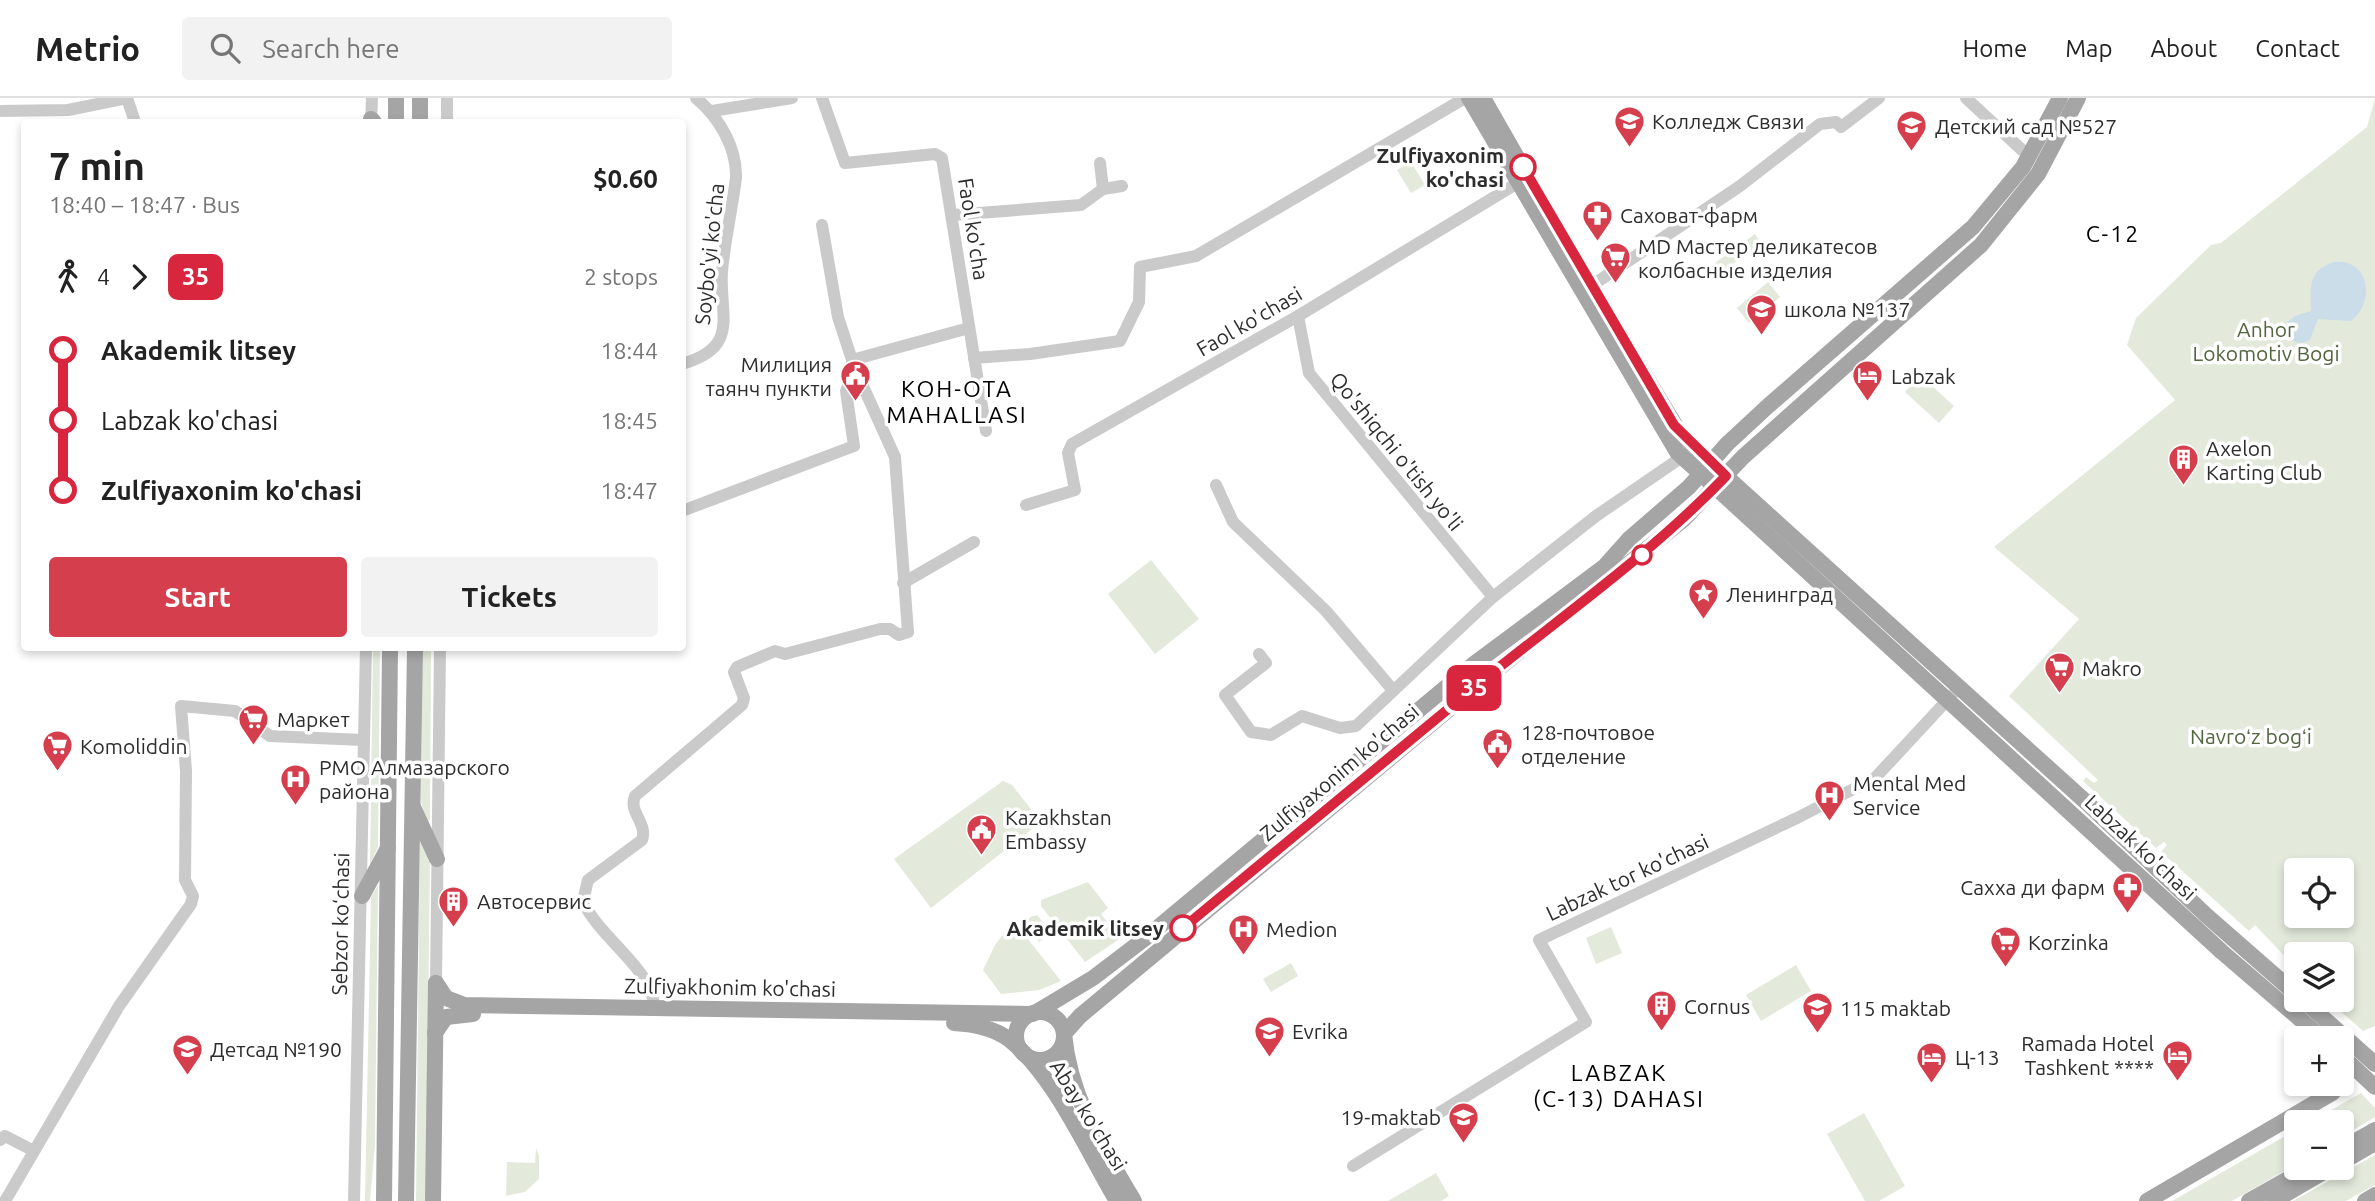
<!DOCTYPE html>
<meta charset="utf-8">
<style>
:root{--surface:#fff;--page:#f2f2f2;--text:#222;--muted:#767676;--line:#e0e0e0;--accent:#d53e4c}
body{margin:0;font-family:Ubuntu,sans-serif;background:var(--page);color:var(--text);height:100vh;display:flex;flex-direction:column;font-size:26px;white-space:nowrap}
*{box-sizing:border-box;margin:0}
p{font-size:23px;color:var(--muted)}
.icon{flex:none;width:38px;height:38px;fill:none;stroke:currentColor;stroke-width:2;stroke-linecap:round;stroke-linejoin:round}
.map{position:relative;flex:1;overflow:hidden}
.details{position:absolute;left:21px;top:21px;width:665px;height:532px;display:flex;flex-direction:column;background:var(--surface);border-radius:7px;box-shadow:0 4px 10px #0003}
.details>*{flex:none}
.badge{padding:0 14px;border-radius:10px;font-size:24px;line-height:46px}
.tools{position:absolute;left:2284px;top:760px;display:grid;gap:14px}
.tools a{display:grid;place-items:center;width:70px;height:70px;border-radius:7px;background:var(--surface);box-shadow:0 4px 10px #0003;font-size:35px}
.map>.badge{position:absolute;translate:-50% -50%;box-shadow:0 0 0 4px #fff}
.legs{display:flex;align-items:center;gap:10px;height:77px;padding:0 28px;font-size:23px}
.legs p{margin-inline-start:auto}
.overview{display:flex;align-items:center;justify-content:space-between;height:119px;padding:0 28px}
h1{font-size:38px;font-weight:700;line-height:52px}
.cta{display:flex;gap:14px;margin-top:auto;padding:14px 28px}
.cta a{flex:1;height:80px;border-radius:7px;background:var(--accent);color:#fff;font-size:28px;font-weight:700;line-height:80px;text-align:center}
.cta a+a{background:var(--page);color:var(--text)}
ul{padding:0 28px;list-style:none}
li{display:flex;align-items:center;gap:24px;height:70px;font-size:26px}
li i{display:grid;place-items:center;width:10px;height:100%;margin:0 9px;background:currentColor}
li i::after{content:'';width:18px;height:18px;margin:-9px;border:5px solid;border-radius:50%;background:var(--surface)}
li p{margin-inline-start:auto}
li:first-child i{background:linear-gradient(#0000 50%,currentColor 0)}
li:last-child i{background:linear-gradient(currentColor 50%,#0000 0)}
header{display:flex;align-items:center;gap:42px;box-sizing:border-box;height:98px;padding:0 35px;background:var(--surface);border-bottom:2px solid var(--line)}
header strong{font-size:33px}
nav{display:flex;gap:38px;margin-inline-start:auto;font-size:24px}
.search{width:490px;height:63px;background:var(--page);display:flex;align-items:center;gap:18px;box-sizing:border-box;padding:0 24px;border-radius:7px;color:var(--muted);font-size:26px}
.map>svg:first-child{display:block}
.green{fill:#e3eadc;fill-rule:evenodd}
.water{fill:#cadde8}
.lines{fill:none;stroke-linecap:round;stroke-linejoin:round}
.minor{stroke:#cacaca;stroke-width:12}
.major{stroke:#a5a5a5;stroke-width:16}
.line-1-casing{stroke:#fff;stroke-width:16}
.line-1{stroke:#d7263d;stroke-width:10}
.stop-1-dot{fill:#fff;stroke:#d7263d;stroke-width:3.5}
.labels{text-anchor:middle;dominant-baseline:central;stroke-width:7;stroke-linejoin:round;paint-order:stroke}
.poi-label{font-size:21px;fill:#2d2d2d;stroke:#fff;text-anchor:start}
.stop-label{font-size:21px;font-weight:bold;fill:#2d2d2d;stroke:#fff;text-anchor:end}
.street-label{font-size:21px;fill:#2d2d2d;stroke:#fff}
.park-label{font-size:21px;fill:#51653f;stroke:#fff}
.neighbourhood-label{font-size:23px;letter-spacing:2px;fill:#000;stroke:#fff}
</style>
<header>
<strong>Metrio</strong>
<div class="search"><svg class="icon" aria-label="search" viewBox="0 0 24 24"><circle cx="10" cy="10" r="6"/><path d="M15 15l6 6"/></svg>Search here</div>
<nav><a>Home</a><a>Map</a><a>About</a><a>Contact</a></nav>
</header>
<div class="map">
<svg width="2375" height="1103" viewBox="0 0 2375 1103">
<rect width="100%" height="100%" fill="#fff"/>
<!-- green -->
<g class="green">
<path d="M 2375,0 L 2375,928 L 2363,933 L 2327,901 L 2342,901 L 2342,856 L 2296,856 L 2296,870 L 2255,827 L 2249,833 L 2161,754 L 2167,747 L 2164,744 L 2156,750 L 2083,683 L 2086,679 L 2094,685 L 2098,682 L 2009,598 L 2079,521 L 1994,449 L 2175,302 L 2127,247 L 2136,220 L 2211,147 L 2221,145 L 2367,29 ZM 2296,772 L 2342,772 L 2342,817 L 2296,817 Z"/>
<path d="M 1411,64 L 1425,87 L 1411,95 L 1397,72 Z"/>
<path d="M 1755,136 L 1761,145 L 1715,179 L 1708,170 Z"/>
<path d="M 1768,184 L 1780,199 L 1749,225 L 1737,210 Z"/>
<path d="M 1920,277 L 1954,308 L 1939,325 L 1905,294 Z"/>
<path d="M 1151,462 L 1199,521 L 1155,556 L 1108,496 Z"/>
<path d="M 373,550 L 380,550 L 378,749 L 370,767 Z"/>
<path d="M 422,550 L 431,550 L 430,722 L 425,722 L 421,703 Z"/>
<path d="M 1003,683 L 1012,687 L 1041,724 L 931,810 L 894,761 Z"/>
<path d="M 420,736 L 430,756 L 426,1103 L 416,1103 Z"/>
<path d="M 1088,784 L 1108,810 L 1101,816 L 1114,833 L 1122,828 L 1127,836 L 1085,864 L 1041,808 L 1041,802 Z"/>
<path d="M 378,787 L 375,1046 L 370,1103 L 365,1103 L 371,799 Z"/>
<path d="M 1037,817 L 1052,835 L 1039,844 L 1026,826 L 1030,819 Z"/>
<path d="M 1011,826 L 1016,826 L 1061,883 L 1039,892 L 1001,896 L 983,872 L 995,847 Z"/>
<path d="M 1611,829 L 1622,855 L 1596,866 L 1586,840 Z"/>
<path d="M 1291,865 L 1298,878 L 1271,894 L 1263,881 Z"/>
<path d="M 1796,867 L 1811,893 L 1761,923 L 1746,897 Z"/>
<path d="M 2361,995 L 2375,1010 L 2375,1019 L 2342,1039 L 2342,1024 L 2310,1024 Z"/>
<path d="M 1864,1015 L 1905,1088 L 1879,1103 L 1865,1103 L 1827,1036 Z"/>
<path d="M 2296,1032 L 2296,1066 L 2232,1103 L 2172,1103 Z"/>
<path d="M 536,1050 L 539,1058 L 539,1081 L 525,1094 L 506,1098 L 507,1064 L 535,1065 Z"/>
<path d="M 2375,1057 L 2375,1087 L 2346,1103 L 2293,1103 Z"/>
<path d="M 1436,1075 L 1449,1098 L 1441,1103 L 1388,1103 Z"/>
</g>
<!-- water -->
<path class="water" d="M 2334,164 C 2371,160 2375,206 2351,223 L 2318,221 L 2310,242 C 2301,247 2293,245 2288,237 L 2288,224 L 2295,218 L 2311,213 C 2311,191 2306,173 2334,164 Z"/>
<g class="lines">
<!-- minor -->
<g class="minor">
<path d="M 127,0 L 135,24"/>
<path d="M 822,0 L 845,65 L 935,56 L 942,60 L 986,333"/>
<path d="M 1966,0 L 2022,52 L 2031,56"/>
<path d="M 0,13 L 68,12 L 127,0"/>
<path d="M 712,13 L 792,0"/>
<path d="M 371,24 L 372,0"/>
<path d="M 447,24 L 447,0"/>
<path d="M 1100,65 L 1103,91"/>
<path d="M 953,117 L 1081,107 L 1103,91 L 1122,88"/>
<path d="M 1591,188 L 1740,88 L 1820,26 L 1836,24 L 1841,29 L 1879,0"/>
<path d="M 1298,218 L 1309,275 L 1493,499"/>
<path d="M 974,260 L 1030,256 L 1120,243 L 1139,204 L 1140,169 L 1196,158 L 1465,0"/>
<path d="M 852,262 L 969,230"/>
<path d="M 682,266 C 741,249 719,217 722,173 C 725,142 732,111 736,80 C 737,50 719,19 696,0"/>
<path d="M 1216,387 L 1233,424 L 1326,513 L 1392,591"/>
<path d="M 1026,407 L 1075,392 L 1068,355 L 1072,346 L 1298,218 L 1526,80"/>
<path d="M 682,413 L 854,348 L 846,293 L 852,280 L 852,262 L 838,219 L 822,127"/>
<path d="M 903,485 L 974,444"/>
<path d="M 1259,556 L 1266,565 L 1225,597 L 1251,634 L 1271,637 L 1302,618 L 1340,630 L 1356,628 L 1493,499 L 1596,418 L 1682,359"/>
<path d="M 436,885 L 440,550"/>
<path d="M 654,909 C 654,872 598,839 583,803 L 588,782 L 642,742 C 648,725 628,714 635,698 L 742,607 L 744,600 L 734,574 L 737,569 L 775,553 L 785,556 L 880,531 L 890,531 L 899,537 L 908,534 L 895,359 L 862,286 L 852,280"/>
<path d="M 0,1042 L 5,1038 L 32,1052"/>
<path d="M 1353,1068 L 1586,924 L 1539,842 L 1797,720 L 1875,680 L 1952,597"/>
<path d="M 5,1103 L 119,908 L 191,806 L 193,798 L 185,782 L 186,673 L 181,608 L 235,613 L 270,638 L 363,642"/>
<path d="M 354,1103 L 366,550"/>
</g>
<!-- major -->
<g class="major">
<path d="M 420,0 L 420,24"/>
<path d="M 1469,0 L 1677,354 L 2222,854 L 2322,940"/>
<path d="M 1483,0 L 1558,131"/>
<path d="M 371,21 L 374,24"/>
<path d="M 396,24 L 396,0"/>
<path d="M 1632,256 L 1678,332 L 1710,364 L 2086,704 L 2207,818 L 2296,896"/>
<path d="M 413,709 L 437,761"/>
<path d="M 362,798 L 388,750"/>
<path d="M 436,885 L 446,900 L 464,907 L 1033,916 L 1093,880 L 1143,842 L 1474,566 L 1604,469 L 1629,441 L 1689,389 L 1727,346 L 1768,308 L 1973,129 L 2023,69 L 2060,0"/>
<path d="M 2302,901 L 2375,966"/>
<circle cx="1040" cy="938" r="24"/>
<path d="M 954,925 C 973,926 994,930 1010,942 C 1055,979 1087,1053 1117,1103"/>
<path d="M 435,935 L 446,919 L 473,916"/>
<path d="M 2343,959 L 2375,989"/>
<path d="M 2342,1051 L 2375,1032"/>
<path d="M 2342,1064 L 2375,1045"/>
<path d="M 384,1103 L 390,550"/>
<path d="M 406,1103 L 415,550"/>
<path d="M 433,1103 L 436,885"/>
<path d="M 1134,1103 C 1102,1049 1070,1000 1064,936 L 1080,918 L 1484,582 L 1684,421 L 1743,359 L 1981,147 L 2038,76 L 2078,0"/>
<path d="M 2147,1103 L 2332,995 L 2344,983 L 2347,962"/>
<path d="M 2249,1103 L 2309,1069"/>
<path d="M 2274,1103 L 2332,1069"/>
<path d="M 2365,1103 L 2375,1097"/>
</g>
</g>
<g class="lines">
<defs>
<path id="line-1" d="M 1183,830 C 1283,748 1382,665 1482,583 C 1565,516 1652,455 1726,378 L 1674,327 L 1523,69"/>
</defs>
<!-- line-1 casing -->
<use href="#line-1" class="line-1-casing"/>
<!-- line-1 -->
<use href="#line-1" class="line-1"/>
</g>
<!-- icons -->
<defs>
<symbol id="university-pin" viewBox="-11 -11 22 30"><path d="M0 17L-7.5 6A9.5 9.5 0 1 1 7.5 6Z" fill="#d53e4c" stroke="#fff"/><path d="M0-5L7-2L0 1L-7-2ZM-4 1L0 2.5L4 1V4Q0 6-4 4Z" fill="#fff"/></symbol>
<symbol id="school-pin" viewBox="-11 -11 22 30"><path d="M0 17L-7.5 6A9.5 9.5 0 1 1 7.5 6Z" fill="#d53e4c" stroke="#fff"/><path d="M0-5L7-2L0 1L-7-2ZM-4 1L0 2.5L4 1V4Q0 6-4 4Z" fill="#fff"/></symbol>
<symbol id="pharmacy-pin" viewBox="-11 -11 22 30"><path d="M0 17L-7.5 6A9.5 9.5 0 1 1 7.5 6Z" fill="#d53e4c" stroke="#fff"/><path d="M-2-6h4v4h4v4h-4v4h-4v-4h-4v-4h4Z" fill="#fff"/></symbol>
<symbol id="supermarket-pin" viewBox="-11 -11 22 30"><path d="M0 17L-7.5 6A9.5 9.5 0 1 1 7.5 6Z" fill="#d53e4c" stroke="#fff"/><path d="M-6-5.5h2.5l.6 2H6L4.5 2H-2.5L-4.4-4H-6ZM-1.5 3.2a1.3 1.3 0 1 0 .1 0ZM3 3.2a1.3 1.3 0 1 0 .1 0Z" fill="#fff"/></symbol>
<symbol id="civic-pin" viewBox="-11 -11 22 30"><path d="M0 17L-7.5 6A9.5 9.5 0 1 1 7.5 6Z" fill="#d53e4c" stroke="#fff"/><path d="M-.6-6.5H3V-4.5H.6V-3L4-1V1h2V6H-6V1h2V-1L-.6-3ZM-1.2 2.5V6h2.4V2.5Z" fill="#fff"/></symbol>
<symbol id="hotel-pin" viewBox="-11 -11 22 30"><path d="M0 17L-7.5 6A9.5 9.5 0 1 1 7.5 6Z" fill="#d53e4c" stroke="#fff"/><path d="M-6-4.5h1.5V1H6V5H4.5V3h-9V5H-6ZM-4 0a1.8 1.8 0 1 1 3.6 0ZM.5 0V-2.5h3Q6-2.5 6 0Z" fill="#fff"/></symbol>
<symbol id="building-pin" viewBox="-11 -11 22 30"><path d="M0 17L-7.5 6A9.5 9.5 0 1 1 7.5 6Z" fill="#d53e4c" stroke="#fff"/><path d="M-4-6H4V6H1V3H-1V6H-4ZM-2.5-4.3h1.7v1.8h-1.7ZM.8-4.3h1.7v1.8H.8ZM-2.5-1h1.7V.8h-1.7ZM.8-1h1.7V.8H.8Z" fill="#fff"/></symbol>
<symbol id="sight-pin" viewBox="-11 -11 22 30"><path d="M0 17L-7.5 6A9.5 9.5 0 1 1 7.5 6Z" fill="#d53e4c" stroke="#fff"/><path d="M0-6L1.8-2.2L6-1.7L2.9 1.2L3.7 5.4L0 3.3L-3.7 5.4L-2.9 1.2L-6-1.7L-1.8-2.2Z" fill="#fff"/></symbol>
<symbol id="hospital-pin" viewBox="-11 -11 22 30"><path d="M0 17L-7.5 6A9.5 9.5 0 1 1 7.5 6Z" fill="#d53e4c" stroke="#fff"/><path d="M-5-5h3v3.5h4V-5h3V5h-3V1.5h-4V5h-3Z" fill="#fff"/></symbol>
</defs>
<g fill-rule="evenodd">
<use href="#university-pin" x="1612" y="6" width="35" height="47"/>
<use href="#school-pin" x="1894" y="10" width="35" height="47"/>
<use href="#pharmacy-pin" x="1580" y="100" width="35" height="47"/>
<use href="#supermarket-pin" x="1598" y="142" width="35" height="47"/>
<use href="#school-pin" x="1744" y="194" width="35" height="47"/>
<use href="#civic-pin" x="838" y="260" width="35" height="47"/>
<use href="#hotel-pin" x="1850" y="260" width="35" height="47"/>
<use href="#building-pin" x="2166" y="344" width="35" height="47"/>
<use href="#sight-pin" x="1686" y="478" width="35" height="47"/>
<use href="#supermarket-pin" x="2042" y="552" width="35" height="47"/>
<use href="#supermarket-pin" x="236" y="604" width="35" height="47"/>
<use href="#civic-pin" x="1480" y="628" width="35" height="47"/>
<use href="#supermarket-pin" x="40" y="630" width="35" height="47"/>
<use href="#hospital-pin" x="278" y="664" width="35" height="47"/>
<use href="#hospital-pin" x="1812" y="680" width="35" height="47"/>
<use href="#civic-pin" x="964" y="714" width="35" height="47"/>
<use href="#pharmacy-pin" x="2110" y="772" width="35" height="47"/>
<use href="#building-pin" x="436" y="786" width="35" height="47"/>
<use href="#hospital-pin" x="1226" y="814" width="35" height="47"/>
<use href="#supermarket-pin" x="1988" y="826" width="35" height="47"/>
<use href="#building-pin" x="1644" y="890" width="35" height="47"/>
<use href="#school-pin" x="1800" y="892" width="35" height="47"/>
<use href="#school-pin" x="1252" y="916" width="35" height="47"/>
<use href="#school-pin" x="170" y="934" width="35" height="47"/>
<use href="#hotel-pin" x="2160" y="940" width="35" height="47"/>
<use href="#hotel-pin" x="1914" y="942" width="35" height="47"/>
<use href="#school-pin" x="1446" y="1002" width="35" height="47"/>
</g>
<!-- markers -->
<g class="stop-1-dot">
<circle cx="1523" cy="69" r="12"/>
<circle cx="1642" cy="457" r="9"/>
<circle cx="1183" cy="830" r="12"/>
</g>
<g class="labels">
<!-- poi labels -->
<g class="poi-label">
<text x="1652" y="23">Колледж Связи</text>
<text x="1935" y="28">Детский сад №527</text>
<text x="1620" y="117">Саховат-фарм</text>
<text x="1638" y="148">MD Мастер деликатесов<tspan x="1638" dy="24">колбасные изделия</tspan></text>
<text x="1784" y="211">школа №137</text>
<text x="832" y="266" text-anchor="end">Милиция<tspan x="832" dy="24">таянч пункти</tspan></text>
<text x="1891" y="278">Labzak</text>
<text x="2206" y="350">Axelon<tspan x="2206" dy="24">Karting Club</tspan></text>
<text x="1726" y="496">Ленинград</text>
<text x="2082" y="570">Makro</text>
<text x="277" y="621">Маркет</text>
<text x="1521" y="634">128-почтовое<tspan x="1521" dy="24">отделение</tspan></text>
<text x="80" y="648">Komoliddin</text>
<text x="319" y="669">РМО Алмазарского<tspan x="319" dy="24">района</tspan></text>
<text x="1853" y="685">Mental Med<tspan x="1853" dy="24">Service</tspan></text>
<text x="1005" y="719">Kazakhstan<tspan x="1005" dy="24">Embassy</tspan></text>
<text x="2105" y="789" text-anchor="end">Сахха ди фарм</text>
<text x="477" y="803">Автосервис</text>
<text x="1266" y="831">Medion</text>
<text x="2028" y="844">Korzinka</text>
<text x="1684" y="908">Cornus</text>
<text x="1840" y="910">115 maktab</text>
<text x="1292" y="933">Evrika</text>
<text x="2154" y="945" text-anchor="end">Ramada Hotel<tspan x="2154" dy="24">Tashkent ****</tspan></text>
<text x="210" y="951">Детсад №190</text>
<text x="1955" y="959">Ц-13</text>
<text x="1441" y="1019" text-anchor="end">19-maktab</text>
</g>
<!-- stop labels -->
<g class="stop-label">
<text x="1504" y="57">Zulfiyaxonim<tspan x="1504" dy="24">ko'chasi</tspan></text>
<text x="1164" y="830">Akademik litsey</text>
</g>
<!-- street labels -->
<g class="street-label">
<text transform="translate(974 131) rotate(81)">Faol ko'cha</text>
<text transform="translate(709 156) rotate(-84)">Soybo'yi ko'cha</text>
<text transform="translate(1249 223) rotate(-30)">Faol ko'chasi</text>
<text transform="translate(1397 353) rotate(51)">Qo'shiqchi o'tish yo'li</text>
<text transform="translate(1339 674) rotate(-40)">Zulfiyaxonim ko'chasi</text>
<text transform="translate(2141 749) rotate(43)">Labzak ko'chasi</text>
<text transform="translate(1627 779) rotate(-25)">Labzak tor ko'chasi</text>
<text transform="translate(340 826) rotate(-89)">Sebzor ko‘chasi</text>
<text transform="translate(730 889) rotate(1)">Zulfiyakhonim ko'chasi</text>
<text transform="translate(1089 1017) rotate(58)">Abay ko'chasi</text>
</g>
<!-- park labels -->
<g class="park-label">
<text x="2266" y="231">Anhor<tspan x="2266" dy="24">Lokomotiv Bogi</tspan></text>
<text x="2251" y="638">Navroʻz bogʻi</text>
</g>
<!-- neighbourhood labels -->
<g class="neighbourhood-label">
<text x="2113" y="135">C-12</text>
<text x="957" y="290">KOH-OTA<tspan x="957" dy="26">MAHALLASI</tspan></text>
<text x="1619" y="974">LABZAK<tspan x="1619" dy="26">(C-13) DAHASI</tspan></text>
</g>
</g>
</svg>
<div class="tools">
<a><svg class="icon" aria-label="locate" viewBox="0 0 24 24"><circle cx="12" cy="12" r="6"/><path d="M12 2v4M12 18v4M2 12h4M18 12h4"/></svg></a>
<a><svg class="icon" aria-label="layers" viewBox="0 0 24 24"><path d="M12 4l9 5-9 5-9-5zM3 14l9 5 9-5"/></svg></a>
<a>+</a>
<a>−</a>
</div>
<b class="badge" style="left:1474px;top:590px;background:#d7263d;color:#fff">35</b>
<section class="details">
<div class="overview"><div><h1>7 min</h1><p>18:40 – 18:47 · Bus</p></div><b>$0.60</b></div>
<div class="legs"><svg class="icon" aria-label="walk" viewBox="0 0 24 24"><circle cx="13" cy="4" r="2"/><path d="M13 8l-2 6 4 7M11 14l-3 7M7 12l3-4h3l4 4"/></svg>4<svg class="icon" aria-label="forward" viewBox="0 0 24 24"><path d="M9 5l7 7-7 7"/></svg><b class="badge" style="background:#d7263d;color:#fff">35</b><p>2 stops</p></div>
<ul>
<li><i style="color:#d7263d"></i><b>Akademik litsey</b><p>18:44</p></li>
<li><i style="color:#d7263d"></i><span>Labzak ko'chasi</span><p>18:45</p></li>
<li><i style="color:#d7263d"></i><b>Zulfiyaxonim ko'chasi</b><p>18:47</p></li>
</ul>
<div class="cta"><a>Start</a><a>Tickets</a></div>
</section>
</div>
